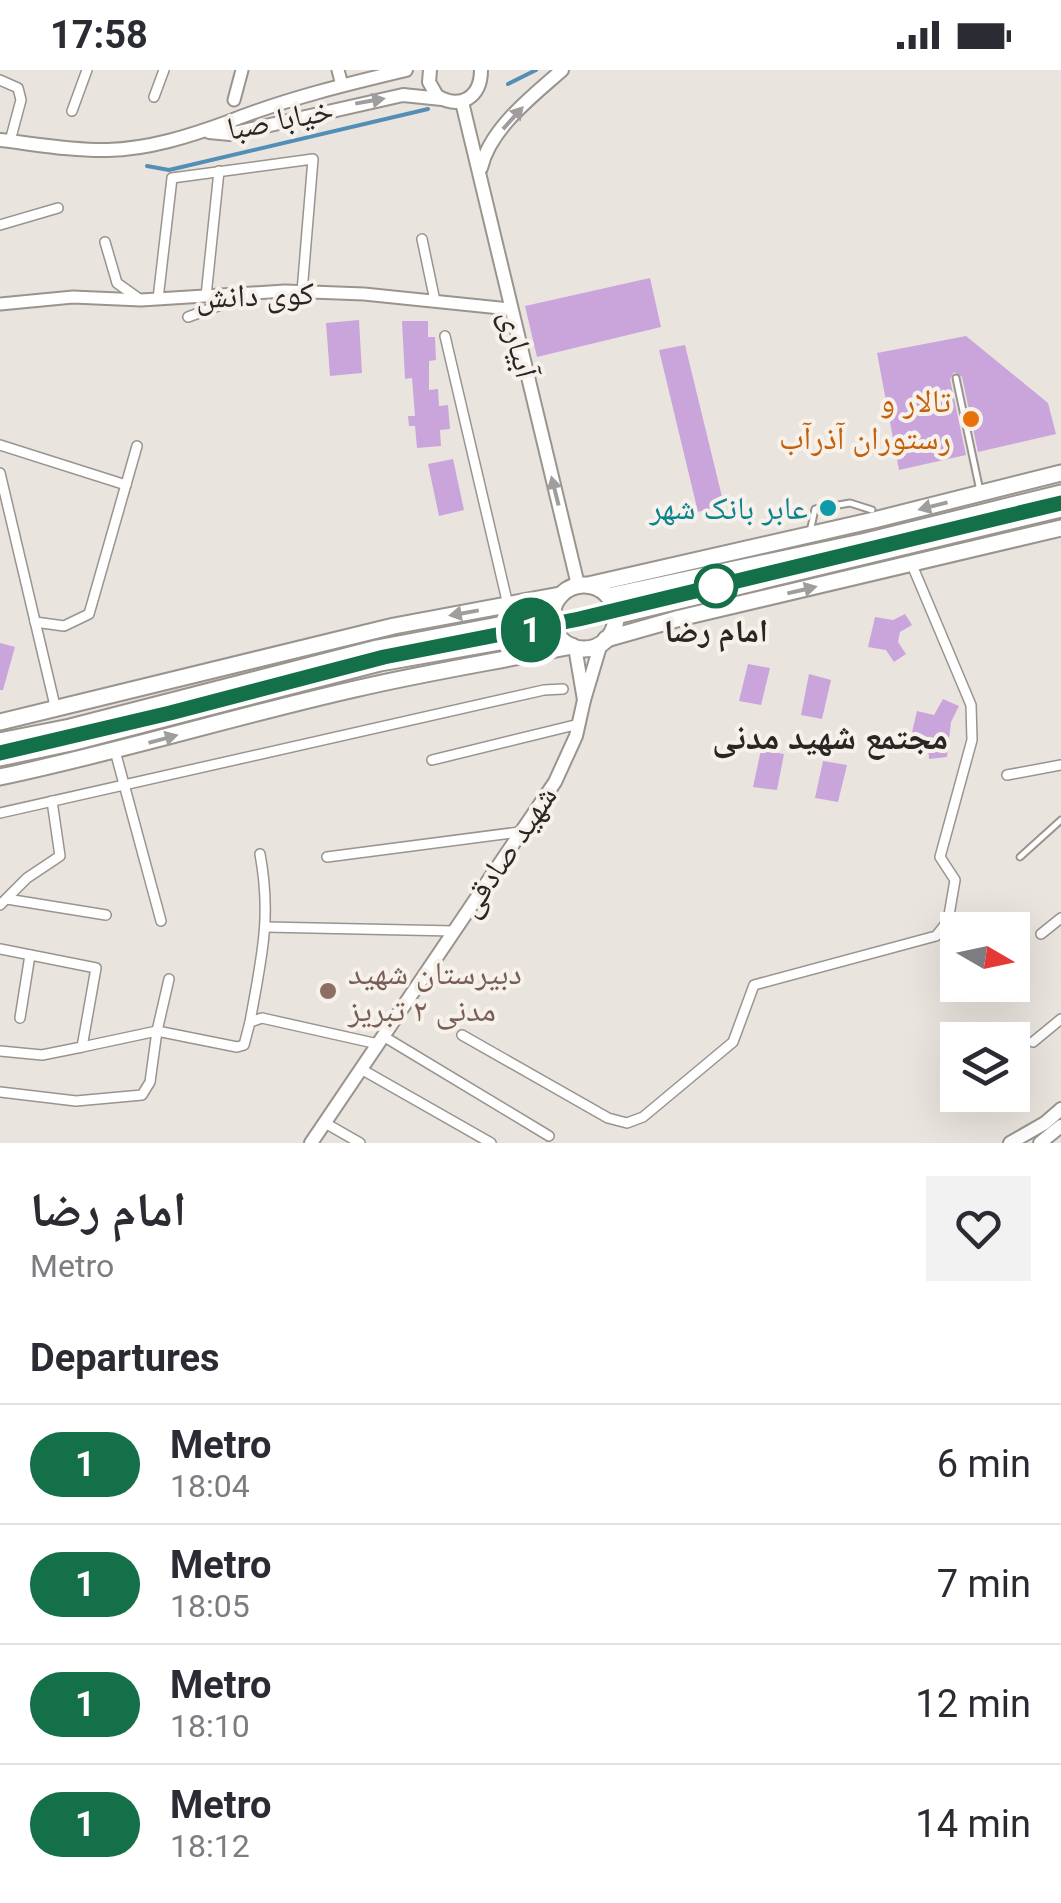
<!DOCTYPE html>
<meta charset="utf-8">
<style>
:root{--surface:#fff;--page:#f2f2f3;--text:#2b2b33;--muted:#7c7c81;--line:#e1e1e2}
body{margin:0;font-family:Roboto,"Noto Naskh Arabic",sans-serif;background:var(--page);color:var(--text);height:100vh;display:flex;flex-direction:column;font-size:38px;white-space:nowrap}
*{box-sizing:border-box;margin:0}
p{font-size:32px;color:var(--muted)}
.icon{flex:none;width:55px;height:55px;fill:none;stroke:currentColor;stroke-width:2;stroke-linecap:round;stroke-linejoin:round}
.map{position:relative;height:1073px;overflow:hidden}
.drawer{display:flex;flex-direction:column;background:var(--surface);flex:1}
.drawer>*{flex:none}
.badge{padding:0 20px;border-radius:32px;font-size:35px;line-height:65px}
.needle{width:65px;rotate:99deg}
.tools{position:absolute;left:940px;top:842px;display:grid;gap:20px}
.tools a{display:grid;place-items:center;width:90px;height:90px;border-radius:0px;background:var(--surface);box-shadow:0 10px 40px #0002;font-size:50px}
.map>.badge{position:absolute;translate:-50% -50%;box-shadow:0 0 0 5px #fff}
h2{padding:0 30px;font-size:38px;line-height:90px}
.round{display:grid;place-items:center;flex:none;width:105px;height:105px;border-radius:0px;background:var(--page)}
.summary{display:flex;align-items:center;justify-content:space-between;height:170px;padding:0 30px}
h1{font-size:48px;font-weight:700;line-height:75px}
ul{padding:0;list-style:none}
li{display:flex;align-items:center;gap:30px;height:120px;padding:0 30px;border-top:2px solid var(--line)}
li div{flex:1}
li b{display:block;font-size:38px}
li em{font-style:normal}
li .badge{min-width:110px;font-weight:700;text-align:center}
.status{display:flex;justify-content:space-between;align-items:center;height:70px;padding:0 50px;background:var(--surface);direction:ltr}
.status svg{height:28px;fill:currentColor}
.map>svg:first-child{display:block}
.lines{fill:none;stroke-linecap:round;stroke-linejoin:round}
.stream{stroke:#528eb5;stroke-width:4}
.building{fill:#caa5dc}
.service-casing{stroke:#99948e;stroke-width:9}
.minor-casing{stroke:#99948e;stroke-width:12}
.tertiary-casing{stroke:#99948e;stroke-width:15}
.secondary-casing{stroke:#99948e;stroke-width:16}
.trunk-casing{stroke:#99948e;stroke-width:19}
.service{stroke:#fff;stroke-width:5}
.minor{stroke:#fff;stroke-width:9}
.tertiary{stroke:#fff;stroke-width:11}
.secondary{stroke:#fff;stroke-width:12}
.trunk{stroke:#fff;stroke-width:15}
.oneway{fill:#9f9e9c}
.line-casing{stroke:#fff;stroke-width:22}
.line{stroke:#147049;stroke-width:15}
.food-dot{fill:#e8710a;stroke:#f7f1eb;stroke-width:4}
.culture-dot{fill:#0f9aa8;stroke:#f7f1eb;stroke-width:4}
.stop-dot{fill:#fff;stroke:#147049;stroke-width:5}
.education-dot{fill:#8d6e63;stroke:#f7f1eb;stroke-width:4}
.labels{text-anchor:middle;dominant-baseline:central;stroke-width:8;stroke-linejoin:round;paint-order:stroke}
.street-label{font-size:32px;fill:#292724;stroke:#f7f1eb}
.food-label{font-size:32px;fill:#c56008;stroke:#f7f1eb;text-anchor:end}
.culture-label{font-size:32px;fill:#0d838f;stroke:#f7f1eb;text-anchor:end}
.stop-label{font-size:32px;font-weight:bold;fill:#292724;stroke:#f7f1eb}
.education-label{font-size:32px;fill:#785e54;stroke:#f7f1eb;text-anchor:start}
.neighbourhood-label{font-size:35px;font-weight:bold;fill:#292724;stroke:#f7f1eb}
</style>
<div class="status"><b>17:58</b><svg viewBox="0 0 49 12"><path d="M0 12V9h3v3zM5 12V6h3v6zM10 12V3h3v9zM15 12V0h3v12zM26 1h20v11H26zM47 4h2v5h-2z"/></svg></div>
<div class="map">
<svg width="1061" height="1073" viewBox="0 0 1061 1073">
<rect width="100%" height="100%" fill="#eae4de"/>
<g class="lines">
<!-- stream -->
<g class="stream">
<path d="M 508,14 L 536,0"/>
<path d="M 147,96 L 169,100 L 428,39"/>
</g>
</g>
<!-- building -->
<g class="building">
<path d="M 650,208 L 661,257 L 537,287 L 525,236 Z"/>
<path d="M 359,250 L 362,303 L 330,306 L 326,253 Z"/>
<path d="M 402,251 L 428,251 L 428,267 L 435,267 L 436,290 L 429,291 L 429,320 L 438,319 L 439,336 L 448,335 L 450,359 L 440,360 L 441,376 L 417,378 L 415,356 L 409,356 L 408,346 L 415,346 L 412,308 L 405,309 Z"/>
<path d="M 966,266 L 1048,333 L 1056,364 L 978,382 L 962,307 L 954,302 L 950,309 L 966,385 L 899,400 L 877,283 Z"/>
<path d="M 685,275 L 724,435 L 698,442 L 659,280 Z"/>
<path d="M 453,389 L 464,440 L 439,446 L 428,394 Z"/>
<path d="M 905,544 L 912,555 L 900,562 L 898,572 L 906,584 L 894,592 L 886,580 L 868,577 L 875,547 L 893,550 Z"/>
<path d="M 0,573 L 15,577 L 3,620 L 0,620 Z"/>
<path d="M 748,594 L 770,598 L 761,635 L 739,631 Z"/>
<path d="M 809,604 L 831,610 L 822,649 L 801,645 Z"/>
<path d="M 943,629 L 959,636 L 951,652 L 947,687 L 929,689 L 928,673 L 910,671 L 917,641 L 934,645 Z"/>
<path d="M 761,680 L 784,684 L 777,720 L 753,717 Z"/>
<path d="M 823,691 L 847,695 L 838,732 L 815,728 Z"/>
</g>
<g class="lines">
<defs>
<g id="service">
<path d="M 956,308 L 980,421"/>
<path d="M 810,462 L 815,439 L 850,433 L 872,440"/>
<path d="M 1020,787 L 1061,750"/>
</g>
<g id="minor">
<path d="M 0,10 L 18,18 L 21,30 L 10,71"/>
<path d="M 154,27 L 164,0"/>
<path d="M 72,41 L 87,0"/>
<path d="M 0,155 L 58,138"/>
<path d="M 422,169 L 435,231"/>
<path d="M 105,172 L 117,213 L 138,228"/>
<path d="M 206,226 L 219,101"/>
<path d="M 158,229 L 172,108 L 313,89 L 302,222"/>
<path d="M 188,247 L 242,227"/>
<path d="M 445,266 L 508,535"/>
<path d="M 0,375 L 126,415"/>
<path d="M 0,403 L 56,640"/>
<path d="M 35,552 L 64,556 L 89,544 L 137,376"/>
<path d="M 115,681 L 161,851"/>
<path d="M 432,690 L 579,654"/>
<path d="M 1007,705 L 1061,695"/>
<path d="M 0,743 L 544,620 L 563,619"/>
<path d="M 327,787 L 519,762"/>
<path d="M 7,829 L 106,845"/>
<path d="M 0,835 L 27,808 L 60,786 L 52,731"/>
<path d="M 266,857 L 454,861"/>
<path d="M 1041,864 L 1061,848"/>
<path d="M 0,879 L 96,898 L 82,977 L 157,961 L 237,977 L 244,975 L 250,952 L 262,948 L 378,974"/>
<path d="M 20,948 L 30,885"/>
<path d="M 250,952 C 261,889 272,849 260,784"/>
<path d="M 462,965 L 608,1048 L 627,1053 L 643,1047 L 733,972 L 754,915 L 936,866 L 948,851 L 955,810 L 940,787 L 972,670 L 971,635 L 912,495"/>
<path d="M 383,966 L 549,1066"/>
<path d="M 1033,972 L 1061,949"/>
<path d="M 0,981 L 42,985 L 82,977"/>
<path d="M 361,999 L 491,1073"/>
<path d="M 0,1022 L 76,1031 L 142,1025 L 150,1012 L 157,961 L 169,909"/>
<path d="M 325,1053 L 360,1073"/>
</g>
<g id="tertiary">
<path d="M 338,0 L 342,15"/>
<path d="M 234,30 L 242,0"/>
<path d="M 0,234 L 73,227 L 141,230 L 285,221 L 364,224 L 510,239"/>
</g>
<g id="secondary">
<path d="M 430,0 L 429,12 L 437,26 C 461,40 481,27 481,0"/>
<path d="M 462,32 L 578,515"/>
<path d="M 209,62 L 230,64 L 403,25 L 442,29"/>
<path d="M 0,70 C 35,74 73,81 108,80 C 149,79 190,66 228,52 C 285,29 347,14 406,0"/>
<path d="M 481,98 C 490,58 533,26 562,0"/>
<path d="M 575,577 L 584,630 L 601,573"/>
<path d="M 311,1073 L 555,712 L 576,666 L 584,630"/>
<path d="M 1010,1073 L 1045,1053 L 1061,1039"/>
<path d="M 1040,1073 L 1061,1056"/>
</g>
<g id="trunk">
<path d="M 588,515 L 874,450 L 1061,403"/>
<circle cx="584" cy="547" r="32"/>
<path d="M 608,526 L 866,471 L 1061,423"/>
<path d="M 616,546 L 1061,439"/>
<path d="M 606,569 L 680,548 L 1061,458"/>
<path d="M 0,652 L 394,556 L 560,525"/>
<path d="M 0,671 L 70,657 L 377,578 L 552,545"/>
<path d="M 0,688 L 71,673 L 380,593 L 556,562"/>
<path d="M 0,707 C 119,682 236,646 355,619 C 427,602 499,591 572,576"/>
</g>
</defs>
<!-- service casing -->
<use href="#service" class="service-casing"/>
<!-- minor casing -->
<use href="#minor" class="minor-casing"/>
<!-- tertiary casing -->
<use href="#tertiary" class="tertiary-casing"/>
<!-- secondary casing -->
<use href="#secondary" class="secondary-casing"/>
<!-- trunk casing -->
<use href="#trunk" class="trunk-casing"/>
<!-- service -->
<use href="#service" class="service"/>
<!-- minor -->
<use href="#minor" class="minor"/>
<!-- tertiary -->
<use href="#tertiary" class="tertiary"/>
<!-- secondary -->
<use href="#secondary" class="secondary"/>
<!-- trunk -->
<use href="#trunk" class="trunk"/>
</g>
<!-- one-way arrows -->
<defs><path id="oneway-solid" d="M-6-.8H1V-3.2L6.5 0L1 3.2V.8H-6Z" transform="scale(2.5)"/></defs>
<g class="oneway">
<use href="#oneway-solid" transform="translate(370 31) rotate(-10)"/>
<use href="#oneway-solid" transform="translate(513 48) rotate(-48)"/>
<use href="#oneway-solid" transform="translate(555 421) rotate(-104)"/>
<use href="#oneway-solid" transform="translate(933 436) rotate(166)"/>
<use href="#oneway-solid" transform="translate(802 520) rotate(-13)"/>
<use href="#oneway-solid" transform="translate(464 543) rotate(170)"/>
<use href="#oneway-solid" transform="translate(163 669) rotate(-15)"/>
</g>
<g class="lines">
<defs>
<path id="line" d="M 0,683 L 170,643 L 384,587 L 579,549 L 1061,433"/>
</defs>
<!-- line casing -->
<use href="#line" class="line-casing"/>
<!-- line -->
<use href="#line" class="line"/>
</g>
<!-- markers -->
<circle class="food-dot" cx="971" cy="349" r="10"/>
<circle class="culture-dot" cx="828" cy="438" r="10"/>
<circle class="stop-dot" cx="716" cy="516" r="20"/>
<circle class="education-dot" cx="328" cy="921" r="10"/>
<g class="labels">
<!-- street labels -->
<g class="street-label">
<text transform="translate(280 49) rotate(-11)">خیابا صبا</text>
<text transform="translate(255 225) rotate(-2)">کوی دانش</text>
<text transform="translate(519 274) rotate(76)">آبیاری</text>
<text transform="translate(507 781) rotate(-56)">شهید صادقی</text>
</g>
<!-- food labels -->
<g class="food-label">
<text x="951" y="331">تالار و<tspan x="951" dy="37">رستوران آذرآب</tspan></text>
</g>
<!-- culture labels -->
<g class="culture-label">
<text x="808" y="438">عابر بانک شهر</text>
</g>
<!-- stop labels -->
<g class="stop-label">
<text x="716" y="561">امام رضا</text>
</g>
<!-- education labels -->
<g class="education-label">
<text x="348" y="903">دبیرستان شهید<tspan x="348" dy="37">مدنی ۲ تبریز</tspan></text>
</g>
<!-- neighbourhood labels -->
<g class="neighbourhood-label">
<text x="830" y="667">مجتمع شهید مدنی</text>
</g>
</g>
</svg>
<div class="tools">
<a><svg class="needle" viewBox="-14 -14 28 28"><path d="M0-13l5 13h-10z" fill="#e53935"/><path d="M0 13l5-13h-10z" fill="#7c7c81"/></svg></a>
<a><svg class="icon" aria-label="layers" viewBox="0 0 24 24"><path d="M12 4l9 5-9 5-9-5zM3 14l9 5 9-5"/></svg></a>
</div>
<b class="badge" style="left:531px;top:560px;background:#147049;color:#fff">1</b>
</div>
<section class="drawer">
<div class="summary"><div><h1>امام رضا</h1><p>Metro</p></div><a class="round"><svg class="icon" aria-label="heart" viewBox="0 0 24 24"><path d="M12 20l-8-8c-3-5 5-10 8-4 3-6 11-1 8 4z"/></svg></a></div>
<h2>Departures</h2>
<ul>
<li><span class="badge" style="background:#147049;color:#fff">1</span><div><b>Metro</b><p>18:04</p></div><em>6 min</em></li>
<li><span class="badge" style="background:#147049;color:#fff">1</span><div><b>Metro</b><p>18:05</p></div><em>7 min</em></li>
<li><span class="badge" style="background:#147049;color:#fff">1</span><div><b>Metro</b><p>18:10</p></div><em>12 min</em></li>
<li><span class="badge" style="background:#147049;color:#fff">1</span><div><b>Metro</b><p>18:12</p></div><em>14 min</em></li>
</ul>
</section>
